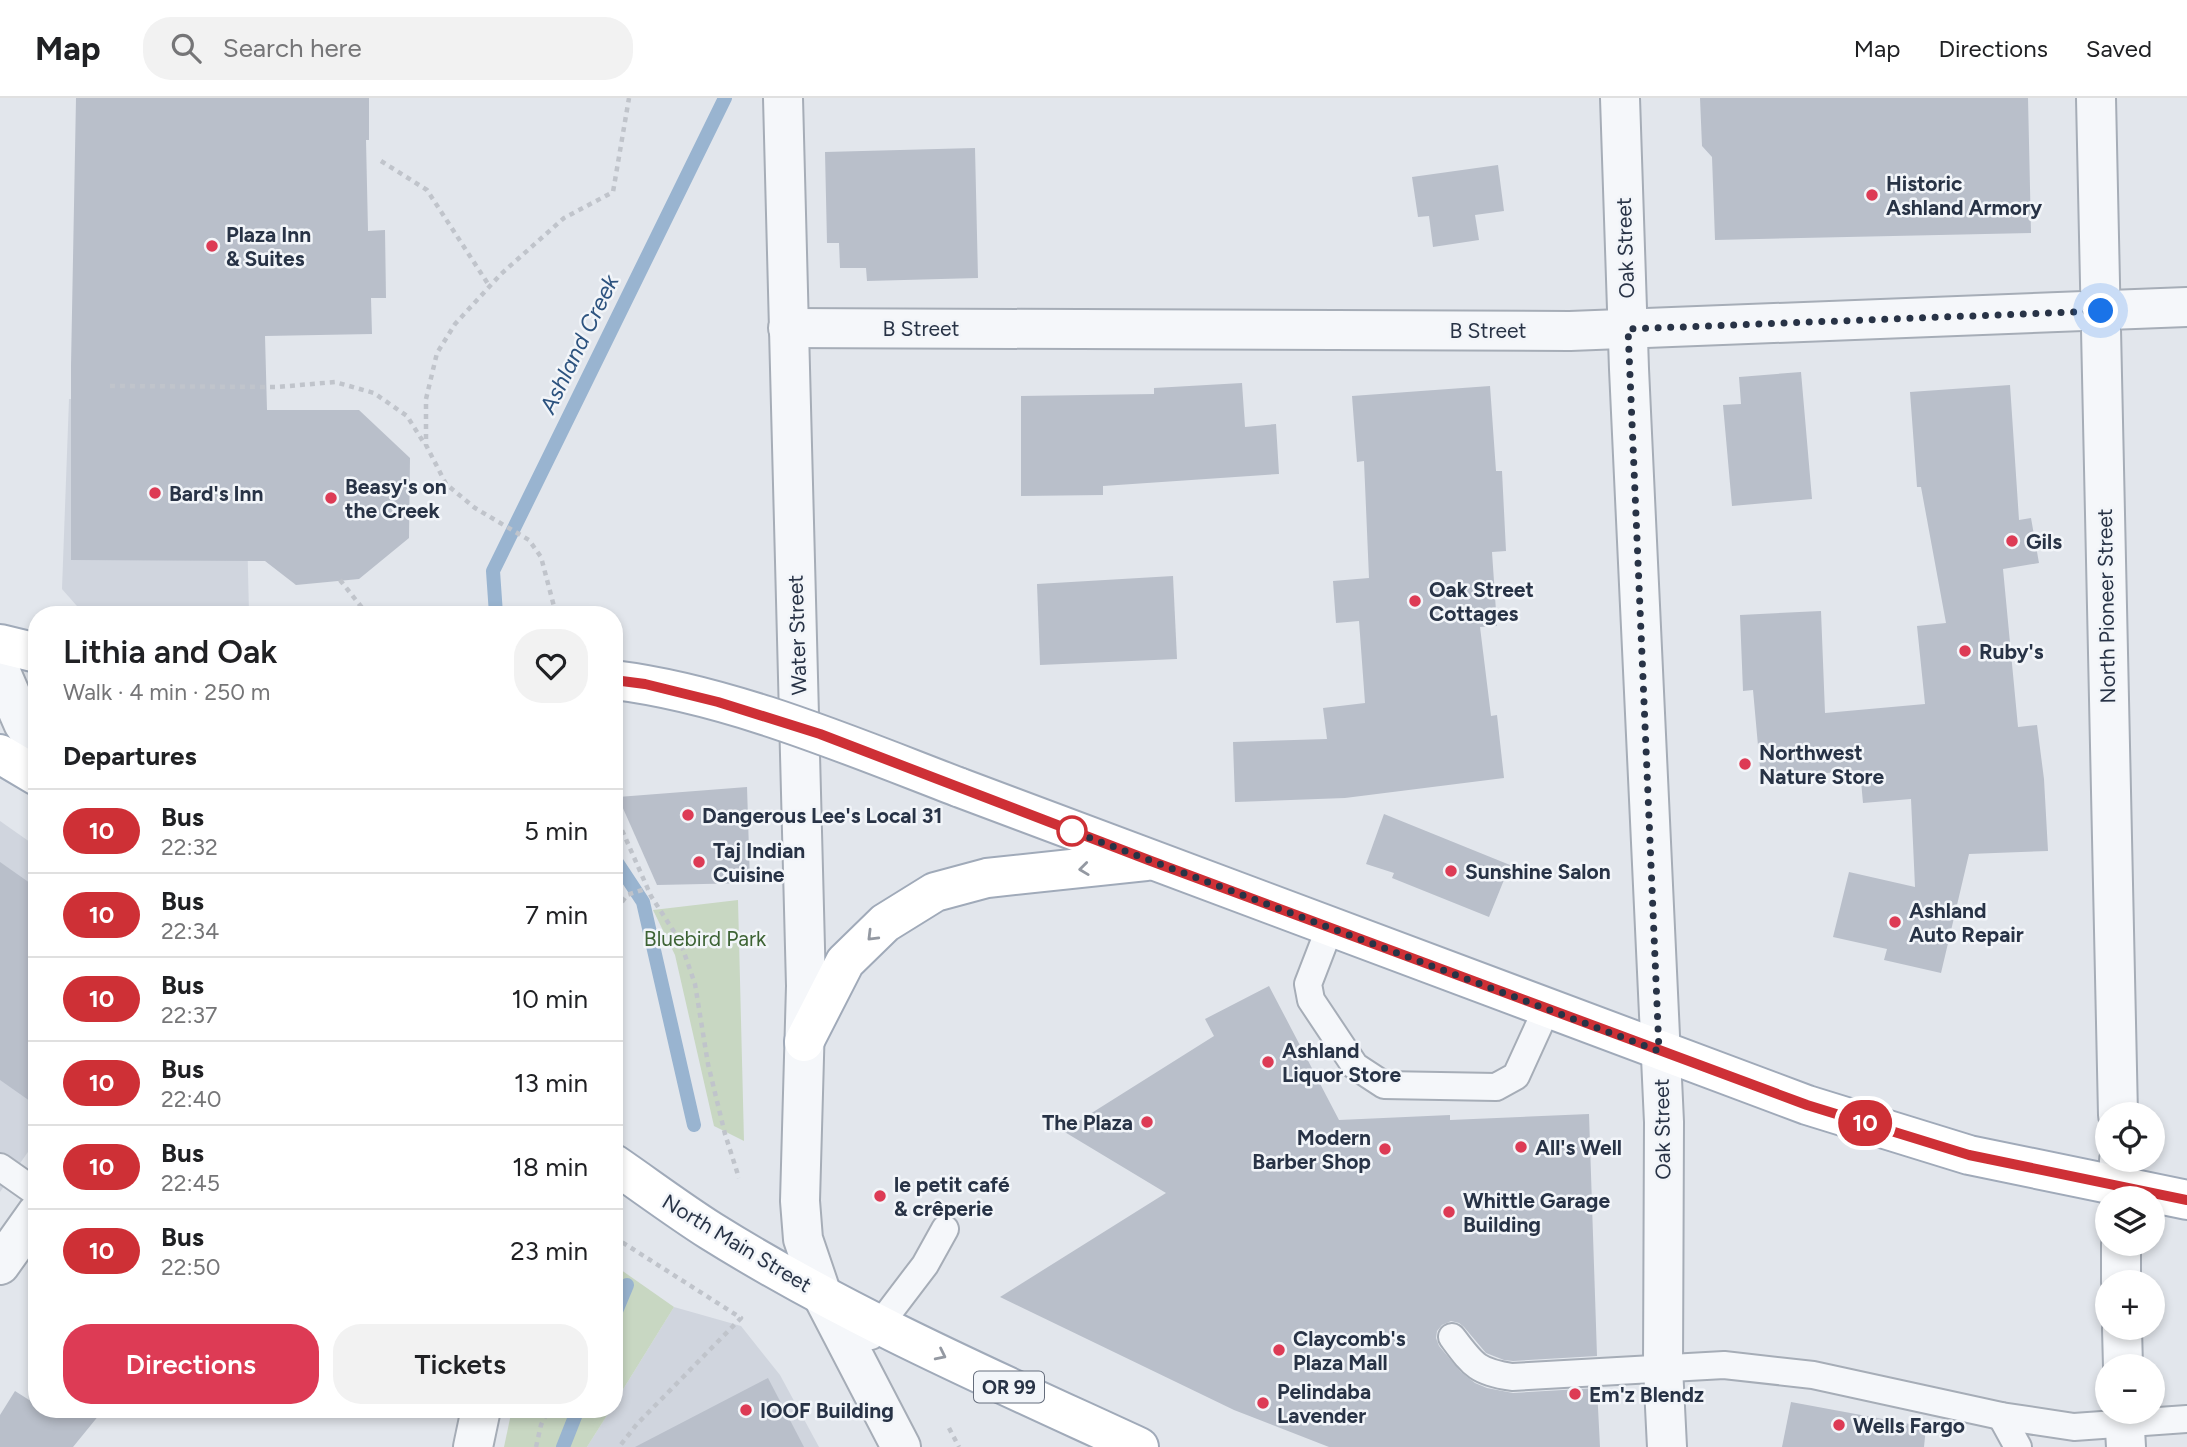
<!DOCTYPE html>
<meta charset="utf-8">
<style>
:root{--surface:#fff;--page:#f2f2f2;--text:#202124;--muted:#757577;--line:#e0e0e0;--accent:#dd3b55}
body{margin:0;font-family:Figtree,sans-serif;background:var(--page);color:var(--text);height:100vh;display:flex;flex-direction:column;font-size:26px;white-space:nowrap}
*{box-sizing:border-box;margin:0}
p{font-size:23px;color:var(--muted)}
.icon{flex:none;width:38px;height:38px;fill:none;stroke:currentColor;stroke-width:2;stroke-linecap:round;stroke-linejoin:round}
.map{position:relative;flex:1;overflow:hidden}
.side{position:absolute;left:28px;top:508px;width:595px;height:812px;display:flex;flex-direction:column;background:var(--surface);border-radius:28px;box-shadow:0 4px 10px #0003}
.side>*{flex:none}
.badge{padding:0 14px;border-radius:23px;font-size:24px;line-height:46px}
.buttons{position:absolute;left:2095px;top:1004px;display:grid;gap:14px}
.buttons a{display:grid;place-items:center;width:70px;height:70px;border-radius:50%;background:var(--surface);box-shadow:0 4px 10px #0003;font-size:35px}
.you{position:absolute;width:35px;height:35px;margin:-18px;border:5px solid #fff;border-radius:50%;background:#1a73e8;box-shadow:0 0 0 10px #1a73e833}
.map>.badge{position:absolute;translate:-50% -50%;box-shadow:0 0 0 4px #fff}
h2{padding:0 35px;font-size:26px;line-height:63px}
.round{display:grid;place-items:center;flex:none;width:74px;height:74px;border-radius:28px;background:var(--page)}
.headline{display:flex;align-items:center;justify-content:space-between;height:119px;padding:0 35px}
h1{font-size:33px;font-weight:600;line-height:52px}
.primary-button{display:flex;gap:14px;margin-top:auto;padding:14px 35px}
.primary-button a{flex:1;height:80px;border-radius:28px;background:var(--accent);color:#fff;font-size:28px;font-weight:600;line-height:80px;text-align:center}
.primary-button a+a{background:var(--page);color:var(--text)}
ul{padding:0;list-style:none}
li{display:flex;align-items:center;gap:21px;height:84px;padding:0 35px;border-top:2px solid var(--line)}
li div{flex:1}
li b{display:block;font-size:26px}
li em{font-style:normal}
li .badge{min-width:77px;font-weight:700;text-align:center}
header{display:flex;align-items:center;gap:42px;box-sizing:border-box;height:98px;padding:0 35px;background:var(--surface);border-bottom:2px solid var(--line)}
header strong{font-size:33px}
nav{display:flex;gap:38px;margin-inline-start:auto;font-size:24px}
.search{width:490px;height:63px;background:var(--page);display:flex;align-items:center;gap:18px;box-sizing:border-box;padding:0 24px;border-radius:28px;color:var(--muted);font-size:26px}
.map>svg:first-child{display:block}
.built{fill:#d0d5de}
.green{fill:#c8d7c2}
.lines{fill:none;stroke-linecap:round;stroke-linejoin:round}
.stream{stroke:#99b4d0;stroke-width:14}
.building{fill:#b9bfca}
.lane-casing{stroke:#a6adb7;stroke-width:30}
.street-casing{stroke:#a6adb7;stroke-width:42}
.primary-casing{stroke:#a0aab9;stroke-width:42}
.path{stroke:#c0c4cb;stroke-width:4.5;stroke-dasharray:5 5;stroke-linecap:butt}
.lane{stroke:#f5f7fa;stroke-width:26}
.street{stroke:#f5f7fa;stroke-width:38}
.primary{stroke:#fff;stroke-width:38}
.primary-bridge-casing{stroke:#a0aab9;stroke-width:42;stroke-linecap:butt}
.primary-bridge{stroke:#fff;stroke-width:38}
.oneway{stroke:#9499a2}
.line-casing{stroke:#fff;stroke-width:16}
.line{stroke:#ce3036;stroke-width:10}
.walk{stroke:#283346;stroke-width:7;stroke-dasharray:0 12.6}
.poi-dot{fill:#dd3b55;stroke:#f2f5f9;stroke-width:2.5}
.stop-dot{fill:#fff;stroke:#ce3036;stroke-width:3.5}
.labels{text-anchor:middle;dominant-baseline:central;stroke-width:5;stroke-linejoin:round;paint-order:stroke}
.shield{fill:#f2f5f9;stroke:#656d7c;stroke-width:2}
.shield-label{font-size:19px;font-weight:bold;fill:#283346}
.poi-label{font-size:21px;font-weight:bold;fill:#283346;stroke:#f2f5f9;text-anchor:start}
.street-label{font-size:21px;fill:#283346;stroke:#f2f5f9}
.park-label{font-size:21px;fill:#3d6334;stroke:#f2f5f9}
.water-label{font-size:23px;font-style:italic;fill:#2d537f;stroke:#f2f5f9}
</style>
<header>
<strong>Map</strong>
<div class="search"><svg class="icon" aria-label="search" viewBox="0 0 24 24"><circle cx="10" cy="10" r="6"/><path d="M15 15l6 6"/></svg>Search here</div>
<nav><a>Map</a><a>Directions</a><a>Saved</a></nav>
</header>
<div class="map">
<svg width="2187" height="1349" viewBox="0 0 2187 1349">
<rect width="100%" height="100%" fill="#e2e6ec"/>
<!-- built -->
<g class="built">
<path d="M 69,301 L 244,301 L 249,516 L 84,516 L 62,491 Z"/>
<path d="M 0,723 L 37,749 L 37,1041 L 0,1094 Z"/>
<path d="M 674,1209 L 741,1228 L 780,1277 L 819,1349 L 587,1349 L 611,1311 L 614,1311 L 614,1306 Z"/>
</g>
<!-- green -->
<g class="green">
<path d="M 738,802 L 744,1043 L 714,1028 L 675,857 L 653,812 Z"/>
<path d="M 614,1167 L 674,1209 L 614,1306 Z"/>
<path d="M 512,1311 L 611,1311 L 587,1349 L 504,1349 Z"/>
</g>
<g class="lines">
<!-- stream -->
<g class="stream">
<path d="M 496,516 L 493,473 L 725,0"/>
<path d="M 614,760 L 643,804 L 694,1027"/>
<path d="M 614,1218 L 627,1187"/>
<path d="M 563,1349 L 578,1311"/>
</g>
</g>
<!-- building -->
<g class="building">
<path d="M 76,0 L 369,0 L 369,42 L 366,42 L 368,133 L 385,132 L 386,200 L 371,200 L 372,236 L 265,238 L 267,312 L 359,312 L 410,360 L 409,440 L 359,481 L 296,487 L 265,463 L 71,462 L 71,268 Z"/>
<path d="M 1700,0 L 2028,0 L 2031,135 L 1715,142 L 1712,59 L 1702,48 Z"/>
<path d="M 975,50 L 978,180 L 867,183 L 866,170 L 840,170 L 839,145 L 827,145 L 825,54 Z"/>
<path d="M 1498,67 L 1504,113 L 1475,117 L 1479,142 L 1433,149 L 1429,118 L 1418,119 L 1412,79 Z"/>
<path d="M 1801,274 L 1812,401 L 1732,408 L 1723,307 L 1741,306 L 1739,279 Z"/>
<path d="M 1242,285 L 1245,329 L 1276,326 L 1279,376 L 1103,388 L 1103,397 L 1021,398 L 1021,298 L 1154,296 L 1154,290 Z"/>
<path d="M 2010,287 L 2019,422 L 2031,420 L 2039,465 L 2003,471 L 2018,629 L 2037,627 L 2044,681 L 2048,753 L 1969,756 L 1941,875 L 1884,862 L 1887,851 L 1833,839 L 1849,774 L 1915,789 L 1911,701 L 1863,705 L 1860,672 L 1761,681 L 1753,592 L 1743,593 L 1740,517 L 1821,513 L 1825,615 L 1925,606 L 1917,528 L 1946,525 L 1921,389 L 1917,389 L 1910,294 Z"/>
<path d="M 1490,288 L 1496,373 L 1502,373 L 1506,453 L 1492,454 L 1497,528 L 1480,529 L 1491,618 L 1497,617 L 1504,680 L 1345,700 L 1235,704 L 1233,644 L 1327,641 L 1323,610 L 1365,605 L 1359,523 L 1336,525 L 1333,483 L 1369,480 L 1364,363 L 1357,364 L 1352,298 Z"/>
<path d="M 1173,478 L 1177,561 L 1040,567 L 1037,486 Z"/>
<path d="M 747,689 L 750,785 L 657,787 L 618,699 Z"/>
<path d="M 1384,716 L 1510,767 L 1489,819 L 1392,780 L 1394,775 L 1366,766 Z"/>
<path d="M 0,764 L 37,790 L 37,1008 L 0,982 Z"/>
<path d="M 1269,888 L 1339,1022 L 1450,1017 L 1450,1022 L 1589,1016 L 1597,1258 L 1513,1263 L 1504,1262 L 1486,1255 L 1464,1229 L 1459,1225 L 1451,1223 L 1442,1227 L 1437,1233 L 1436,1240 L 1439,1248 L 1461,1274 L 1475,1285 L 1487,1290 L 1513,1295 L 1597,1290 L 1600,1349 L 1329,1349 L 1234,1312 L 1000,1199 L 1166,1095 L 1063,1033 L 1214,938 L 1205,921 Z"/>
<path d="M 768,1280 L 804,1349 L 635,1349 Z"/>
<path d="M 15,1293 L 37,1307 L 37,1311 L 104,1311 L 73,1349 L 0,1349 L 0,1317 Z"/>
<path d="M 1791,1304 L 1926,1329 L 1924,1349 L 1782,1349 Z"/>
</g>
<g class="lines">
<defs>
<g id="lane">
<path d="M 1330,829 L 1308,886 L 1311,902 L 1355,968 L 1384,987 L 1496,989 L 1516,978 L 1547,910"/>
<path d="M 0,1069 L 37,1095"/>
<path d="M 871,1238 L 925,1167 L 945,1131"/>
<path d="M 1452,1239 C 1473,1267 1477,1274 1512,1279 L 1724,1267 L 1813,1277 L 2001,1318 L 2074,1329 L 2187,1321"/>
<path d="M 2001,1318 L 2018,1349"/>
</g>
<g id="street">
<path d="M 783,0 L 806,888 L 800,1103 L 803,1141 L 822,1197 L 901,1349"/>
<path d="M 1620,0 L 1629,271 L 1664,1024 L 1663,1269 L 1667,1349"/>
<path d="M 2096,0 L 2118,1017"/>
<path d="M 788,230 L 1570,233 L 2187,209"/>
<path d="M 0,572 L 23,625 L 37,645"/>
<path d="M 2119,1062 L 2120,1101"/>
<path d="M 2121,1146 L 2121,1185"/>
<path d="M 0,1167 L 37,1115"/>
<path d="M 2122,1230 L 2123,1269"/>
<path d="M 2124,1314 L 2126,1349"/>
<path d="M 473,1349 L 481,1311"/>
</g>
<g id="primary">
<path d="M 0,546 L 37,555"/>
<path d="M 0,656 L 37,678"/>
<path d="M 958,689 L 1807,1007 L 1969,1057 L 2187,1102"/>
<path d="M 804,944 L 845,864 L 885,825 L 935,794 L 987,780 L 1146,763"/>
<path d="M 614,1066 C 646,1088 678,1112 711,1133 C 847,1218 994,1282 1139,1349"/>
</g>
</defs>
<!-- lane casing -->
<use href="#lane" class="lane-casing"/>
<!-- street casing -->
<use href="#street" class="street-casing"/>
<!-- primary casing -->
<use href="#primary" class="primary-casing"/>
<!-- path -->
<g class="path">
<path d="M 381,63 L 427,92 L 490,189"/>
<path d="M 110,288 L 277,289 L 335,284 L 374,295 L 407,318 L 424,345"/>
<path d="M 340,482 L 367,516"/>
<path d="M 556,516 L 541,459 L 529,442 L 475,410 L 446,386 L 426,347 L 426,301 L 437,255 L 455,226 L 501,176 L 564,120 L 613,94 L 629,0"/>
<path d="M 614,714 L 651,798 L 680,843 L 695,886 L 708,966 L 725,1036 L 739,1080"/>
<path d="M 622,804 L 627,797 L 648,790"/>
<path d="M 614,1139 L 741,1220 L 637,1326 L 619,1349"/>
<path d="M 949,1330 L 959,1349"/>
<path d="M 536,1349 L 541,1327 L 549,1311"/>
</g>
<!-- lane -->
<use href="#lane" class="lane"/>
<!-- street -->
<use href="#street" class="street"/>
<!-- primary -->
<use href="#primary" class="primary"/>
<defs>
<path id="primary-bridge" d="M 614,582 C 729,596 851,648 958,689"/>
</defs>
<!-- primary-bridge casing -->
<use href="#primary-bridge" class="primary-bridge-casing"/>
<!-- primary-bridge -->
<use href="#primary-bridge" class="primary-bridge"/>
</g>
<!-- one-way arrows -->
<defs><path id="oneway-chevron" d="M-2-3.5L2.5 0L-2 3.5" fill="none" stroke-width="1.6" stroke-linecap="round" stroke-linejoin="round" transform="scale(1.75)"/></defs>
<g class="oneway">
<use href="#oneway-chevron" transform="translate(1084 771) rotate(173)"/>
<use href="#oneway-chevron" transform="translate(872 838) rotate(135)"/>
<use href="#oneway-chevron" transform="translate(941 1257) rotate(26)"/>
</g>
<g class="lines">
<defs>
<path id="line" d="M 614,582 L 645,586 L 718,604 L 820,636 L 1151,763 L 1807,1007 L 1969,1057 L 2187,1102"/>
</defs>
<!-- line casing -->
<use href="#line" class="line-casing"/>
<!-- line -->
<use href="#line" class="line"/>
<!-- walk -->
<path class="walk" d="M 1072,733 L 1069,732 L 1659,953 L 1628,231 L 2101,213"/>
</g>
<!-- markers -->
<g class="poi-dot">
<circle cx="1872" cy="97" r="7"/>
<circle cx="212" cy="148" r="7"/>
<circle cx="155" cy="395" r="7"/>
<circle cx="331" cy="400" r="7"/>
<circle cx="2012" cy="443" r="7"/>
<circle cx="1415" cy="503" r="7"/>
<circle cx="1965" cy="553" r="7"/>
<circle cx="1745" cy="666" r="7"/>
<circle cx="688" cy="717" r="7"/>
<circle cx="699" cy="764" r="7"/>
<circle cx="1451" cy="773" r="7"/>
<circle cx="1895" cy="824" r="7"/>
<circle cx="1268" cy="964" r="7"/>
<circle cx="1147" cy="1024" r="7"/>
<circle cx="1521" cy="1049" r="7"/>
<circle cx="1385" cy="1051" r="7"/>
<circle cx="880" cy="1098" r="7"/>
<circle cx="1449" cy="1114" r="7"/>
<circle cx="1279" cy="1252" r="7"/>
<circle cx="1575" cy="1296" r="7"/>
<circle cx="1263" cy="1305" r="7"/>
<circle cx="746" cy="1312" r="7"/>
<circle cx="1839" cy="1327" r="7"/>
</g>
<circle class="stop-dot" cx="1072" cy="733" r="14"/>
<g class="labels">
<!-- shield labels -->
<rect class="shield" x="974" y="1273.5" width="70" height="31" rx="5"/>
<g class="shield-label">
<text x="1009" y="1289">OR 99</text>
</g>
<!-- poi labels -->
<g class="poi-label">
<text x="1886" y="85">Historic<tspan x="1886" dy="24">Ashland Armory</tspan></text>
<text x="226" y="136">Plaza Inn<tspan x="226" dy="24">&amp; Suites</tspan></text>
<text x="345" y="388">Beasy's on<tspan x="345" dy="24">the Creek</tspan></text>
<text x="169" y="395">Bard's Inn</text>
<text x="2026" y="443">Gils</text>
<text x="1429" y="491">Oak Street<tspan x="1429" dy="24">Cottages</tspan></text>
<text x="1979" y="553">Ruby's</text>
<text x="1759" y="654">Northwest<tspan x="1759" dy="24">Nature Store</tspan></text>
<text x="702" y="717">Dangerous Lee's Local 31</text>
<text x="713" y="752">Taj Indian<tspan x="713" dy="24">Cuisine</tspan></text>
<text x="1465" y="773">Sunshine Salon</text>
<text x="1909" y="812">Ashland<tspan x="1909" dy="24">Auto Repair</tspan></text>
<text x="1282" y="952">Ashland<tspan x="1282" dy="24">Liquor Store</tspan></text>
<text x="1133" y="1024" text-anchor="end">The Plaza</text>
<text x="1371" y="1039" text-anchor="end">Modern<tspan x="1371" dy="24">Barber Shop</tspan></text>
<text x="1535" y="1049">All's Well</text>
<text x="894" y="1086">le petit café<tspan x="894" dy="24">&amp; crêperie</tspan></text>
<text x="1463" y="1102">Whittle Garage<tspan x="1463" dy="24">Building</tspan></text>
<text x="1293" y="1240">Claycomb's<tspan x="1293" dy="24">Plaza Mall</tspan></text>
<text x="1277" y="1293">Pelindaba<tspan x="1277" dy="24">Lavender</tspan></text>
<text x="1589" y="1296">Em'z Blendz</text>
<text x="760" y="1312">IOOF Building</text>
<text x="1853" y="1327">Wells Fargo</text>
</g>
<!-- street labels -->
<g class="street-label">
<text transform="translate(1625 150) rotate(-92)">Oak Street</text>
<text x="921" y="230">B Street</text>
<text x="1488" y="232">B Street</text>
<text transform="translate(2106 508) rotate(-91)">North Pioneer Street</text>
<text transform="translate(797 537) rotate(-92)">Water Street</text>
<text transform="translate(1662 1031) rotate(-91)">Oak Street</text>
<text transform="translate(737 1145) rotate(31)">North Main Street</text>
</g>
<!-- park labels -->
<g class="park-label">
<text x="705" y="840">Bluebird Park</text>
</g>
<!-- water labels -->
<g class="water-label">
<text transform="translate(579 246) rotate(-64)">Ashland Creek</text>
</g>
</g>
</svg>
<div class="buttons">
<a><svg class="icon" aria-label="locate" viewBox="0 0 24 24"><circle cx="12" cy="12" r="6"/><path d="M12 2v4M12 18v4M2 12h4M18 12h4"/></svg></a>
<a><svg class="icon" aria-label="layers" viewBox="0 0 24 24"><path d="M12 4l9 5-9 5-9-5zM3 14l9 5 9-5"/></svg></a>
<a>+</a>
<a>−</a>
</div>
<div class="you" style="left:2101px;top:213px"></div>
<b class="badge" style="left:1865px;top:1025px;background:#ce3036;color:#fff">10</b>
<section class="side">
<div class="headline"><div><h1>Lithia and Oak</h1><p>Walk · 4 min · 250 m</p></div><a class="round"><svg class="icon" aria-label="heart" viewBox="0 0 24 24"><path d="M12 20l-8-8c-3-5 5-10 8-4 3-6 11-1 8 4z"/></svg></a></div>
<h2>Departures</h2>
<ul>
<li><span class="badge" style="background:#ce3036;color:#fff">10</span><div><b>Bus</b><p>22:32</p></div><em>5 min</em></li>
<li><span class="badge" style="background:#ce3036;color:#fff">10</span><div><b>Bus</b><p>22:34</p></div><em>7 min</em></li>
<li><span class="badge" style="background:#ce3036;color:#fff">10</span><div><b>Bus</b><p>22:37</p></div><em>10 min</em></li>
<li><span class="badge" style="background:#ce3036;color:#fff">10</span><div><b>Bus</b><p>22:40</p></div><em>13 min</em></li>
<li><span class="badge" style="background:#ce3036;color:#fff">10</span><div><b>Bus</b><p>22:45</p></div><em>18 min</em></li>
<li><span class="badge" style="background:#ce3036;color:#fff">10</span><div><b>Bus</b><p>22:50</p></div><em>23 min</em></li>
</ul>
<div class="primary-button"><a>Directions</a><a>Tickets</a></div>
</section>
</div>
